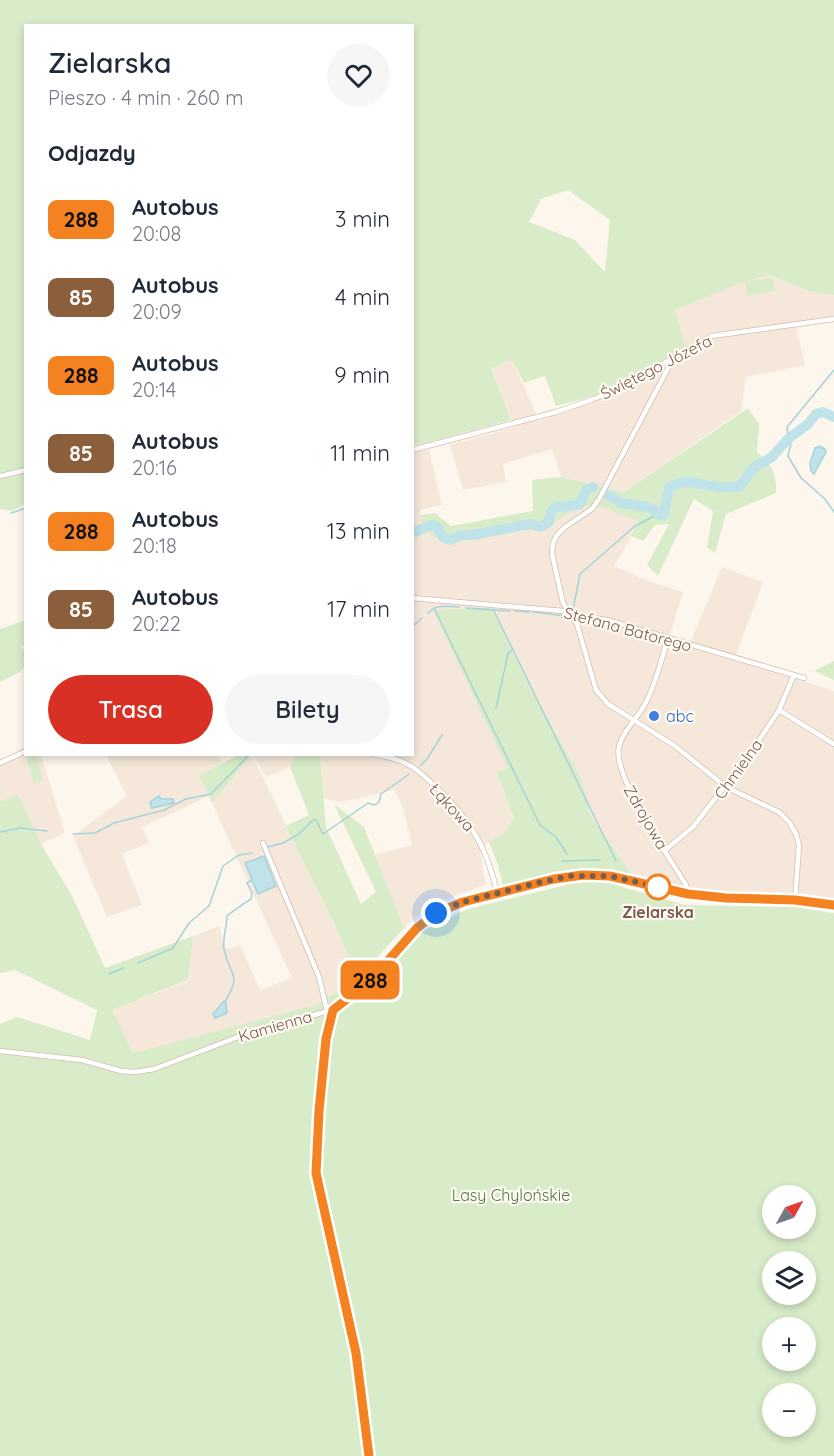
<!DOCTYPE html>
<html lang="pl">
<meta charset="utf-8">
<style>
:root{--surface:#fff;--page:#f6f6f7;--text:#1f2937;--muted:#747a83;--accent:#d93025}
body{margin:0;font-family:Quicksand,sans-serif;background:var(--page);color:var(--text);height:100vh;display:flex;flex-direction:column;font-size:22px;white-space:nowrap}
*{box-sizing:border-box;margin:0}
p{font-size:20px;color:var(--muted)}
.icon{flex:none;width:33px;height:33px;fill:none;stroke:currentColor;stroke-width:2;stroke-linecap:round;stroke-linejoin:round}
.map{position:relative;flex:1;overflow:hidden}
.sheet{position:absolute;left:24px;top:24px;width:390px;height:732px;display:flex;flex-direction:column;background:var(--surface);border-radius:0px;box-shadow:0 3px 9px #0003}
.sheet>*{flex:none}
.badge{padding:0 12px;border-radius:9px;font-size:21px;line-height:39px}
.needle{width:39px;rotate:50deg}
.fabs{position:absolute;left:762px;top:1185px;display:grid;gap:12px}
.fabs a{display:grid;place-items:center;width:54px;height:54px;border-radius:50%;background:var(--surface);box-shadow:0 3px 9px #0003;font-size:30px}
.you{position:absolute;width:30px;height:30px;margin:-15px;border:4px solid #fff;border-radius:50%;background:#1a73e8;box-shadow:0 0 0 9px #1a73e833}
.map>.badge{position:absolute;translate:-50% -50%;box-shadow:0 0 0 3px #fff}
h2{padding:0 24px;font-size:22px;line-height:54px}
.round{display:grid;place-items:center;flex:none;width:63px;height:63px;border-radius:32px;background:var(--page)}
.overview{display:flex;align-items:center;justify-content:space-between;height:102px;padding:0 24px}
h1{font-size:28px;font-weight:600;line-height:45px}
.action{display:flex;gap:12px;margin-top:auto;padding:12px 24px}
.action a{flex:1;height:69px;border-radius:36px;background:var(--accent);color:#fff;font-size:24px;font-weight:600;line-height:69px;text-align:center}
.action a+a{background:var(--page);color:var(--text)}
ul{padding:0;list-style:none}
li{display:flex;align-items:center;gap:18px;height:78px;padding:0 24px}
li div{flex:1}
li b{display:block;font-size:22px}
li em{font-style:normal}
li .badge{min-width:66px;font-weight:700;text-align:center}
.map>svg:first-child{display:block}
.residential{fill:#f5e8da}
.green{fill:#d8ecc9;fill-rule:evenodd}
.water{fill:#bfe3e8;stroke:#a5d3da;stroke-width:1.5}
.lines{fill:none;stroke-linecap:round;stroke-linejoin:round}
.stream{stroke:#a5d3da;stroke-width:1.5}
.river{stroke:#bfe3e8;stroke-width:10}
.minor-casing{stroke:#d1beb0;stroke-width:6}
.tertiary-casing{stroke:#d1beb0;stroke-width:8}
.minor{stroke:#fff;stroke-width:4.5}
.tertiary{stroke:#fff;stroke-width:6}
.line-casing{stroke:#fff;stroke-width:14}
.line{stroke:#f58220;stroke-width:9}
.walk{stroke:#7a5c4d;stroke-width:6;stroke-dasharray:0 10.8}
.shop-dot{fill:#3f7fe0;stroke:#fffaf3;stroke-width:2}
.stop-dot{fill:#fff;stroke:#f58220;stroke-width:3}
.labels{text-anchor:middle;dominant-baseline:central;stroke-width:4.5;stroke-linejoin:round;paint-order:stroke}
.street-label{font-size:16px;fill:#7a5c4d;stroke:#fffaf3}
.shop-label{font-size:16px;fill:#366cbe;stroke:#fffaf3;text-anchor:start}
.stop-label{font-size:16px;font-weight:bold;fill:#7a5c4d;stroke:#fffaf3}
.park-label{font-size:16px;fill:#537a41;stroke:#fffaf3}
</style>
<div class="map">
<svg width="834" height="1456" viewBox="0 0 834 1456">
<rect width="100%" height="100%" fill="#fdf6ec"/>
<!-- residential -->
<g class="residential">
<path d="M 769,275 L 809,291 L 834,295 L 834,319 L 796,327 L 805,365 L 746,377 L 741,411 L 624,492 L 561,477 L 552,449 L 503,464 L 506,482 L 463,490 L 450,445 L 514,427 L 491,367 L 512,359 L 539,421 L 619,392 L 688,356 L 675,310 L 741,283 Z"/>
<path d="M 429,450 L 442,505 L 420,510 L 423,528 L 546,528 L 579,506 L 605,508 L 640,521 L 614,566 L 648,581 L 683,592 L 670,635 L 691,641 L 722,567 L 763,582 L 734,660 L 834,691 L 834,900 L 704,891 L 631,873 L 591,816 L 582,780 L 532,691 L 513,649 L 434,610 L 509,770 L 496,771 L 514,818 L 504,833 L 480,848 L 485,885 L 429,905 L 404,928 L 375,855 L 412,845 L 403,808 L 395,790 L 342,802 L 324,799 L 320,755 L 412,754 L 413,452 Z"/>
<path d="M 25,752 L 26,754 L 41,755 L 65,833 L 41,844 L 18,794 L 0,802 L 0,757 L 2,760 Z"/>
<path d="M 106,755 L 218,755 L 223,763 L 199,775 L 209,796 L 142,827 L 149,843 L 122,854 L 142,905 L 107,917 L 73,836 L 127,796 Z"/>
<path d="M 252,755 L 332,919 L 358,977 L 316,1005 L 133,1054 L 112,1010 L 188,981 L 193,936 L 219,926 L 226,949 L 240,945 L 260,990 L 292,978 L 212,803 Z"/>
<path d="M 253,755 L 295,755 L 290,767 L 266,777 Z"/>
</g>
<!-- green -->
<g class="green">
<path d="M 0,0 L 834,0 L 834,295 L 809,291 L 769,275 L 747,281 L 773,278 L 775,291 L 747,295 L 745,282 L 741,283 L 675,310 L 686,348 L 619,385 L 587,398 L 556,406 L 545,376 L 524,383 L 512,359 L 491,368 L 511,420 L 426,443 L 413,445 L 412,26 L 26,26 L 25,504 L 12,511 L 0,509 ZM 568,190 L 610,220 L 605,272 L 575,240 L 529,222 L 541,199 Z"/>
<path d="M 748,408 L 759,424 L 757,452 C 772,465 777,473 776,493 L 726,514 L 715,553 L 707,547 L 713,511 L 694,499 L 658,576 L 647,565 L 669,524 L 655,525 L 643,541 L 631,536 L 639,521 L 605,508 L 579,506 L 547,528 L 436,538 L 423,528 L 421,515 L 435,513 L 451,526 L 533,511 L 532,480 L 561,477 L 624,492 Z"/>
<path d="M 491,608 L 532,691 L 582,780 L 591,816 L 631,873 L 561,874 L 503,887 L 498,865 L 489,842 L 504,833 L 514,818 L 496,771 L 508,769 L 433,610 Z"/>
<path d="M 25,620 L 25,645 L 21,647 L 25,650 L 25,666 L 20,672 L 0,682 L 0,629 Z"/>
<path d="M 834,661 L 834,680 L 814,671 Z"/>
<path d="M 241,754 L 252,755 L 212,803 L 199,775 Z"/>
<path d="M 36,755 L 43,781 L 34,783 L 26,757 Z"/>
<path d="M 295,755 L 320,755 L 326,827 L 361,904 L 376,892 L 334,804 L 364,827 L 404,928 L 360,976 L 391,964 L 425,929 L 468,909 L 570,884 L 601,881 L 685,905 L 795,907 L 834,913 L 834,1456 L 0,1456 L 0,1024 L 17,1017 L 90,1040 L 97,1010 L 15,970 L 0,973 L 0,802 L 18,794 L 41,844 L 72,896 L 105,968 L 193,936 L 188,980 L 112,1010 L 133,1053 L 316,1005 L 358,977 L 332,919 L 286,826 L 309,815 L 290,767 ZM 772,1196 L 806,1196 L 806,1228 L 772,1228 ZM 772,1262 L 806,1262 L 806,1294 L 772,1294 ZM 772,1328 L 806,1328 L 806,1360 L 772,1360 ZM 772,1394 L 806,1394 L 806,1426 L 772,1426 Z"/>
</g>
<!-- water -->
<g class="water">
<path d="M 819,446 L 825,449 L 826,452 L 814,474 L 811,471 L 810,463 L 815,448 Z"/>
<path d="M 159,796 L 161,799 L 173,799 L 174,803 L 152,808 L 150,802 Z"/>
<path d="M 264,856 L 276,886 L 258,894 L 245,863 Z"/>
<path d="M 224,1001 L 226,1003 L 227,1013 L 215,1018 L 213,1014 Z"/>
</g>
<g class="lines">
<!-- stream -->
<g class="stream">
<path d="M 834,370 L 787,427 L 788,439 L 791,443 L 788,456 L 801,478 L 825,499 L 834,512"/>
<path d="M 11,513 L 26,508"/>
<path d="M 434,608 L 540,825 L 556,837 L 567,854"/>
<path d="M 466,608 L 510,611"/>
<path d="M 493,609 L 616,861"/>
<path d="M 573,610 L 580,574 L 635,526 L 658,514"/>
<path d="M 515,611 L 530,612"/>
<path d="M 533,612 L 565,616"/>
<path d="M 428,613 C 437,604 447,606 459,607"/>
<path d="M 412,627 L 422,618"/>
<path d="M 496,708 L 508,654 L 513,649"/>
<path d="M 420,766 L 427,759 L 442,735"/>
<path d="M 0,832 L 20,828 L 47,831"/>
<path d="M 73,834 L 95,833 L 114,823 L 164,810 L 186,799 L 211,794 L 250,754"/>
<path d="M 268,847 L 283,843 L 299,834 L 313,820 L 316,820 L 323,834 L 368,803 L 375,805 L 379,802 L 381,794 L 409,774"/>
<path d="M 562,861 L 600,860"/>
<path d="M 138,963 L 173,948 L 189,923 L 209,906 L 223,866 L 239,855 L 252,853"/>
<path d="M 109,974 L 123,968"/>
<path d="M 225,1002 C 243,971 229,977 224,949 C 222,939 227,927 227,916 C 229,914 246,902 251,899 L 252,893 L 247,883 L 252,880"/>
</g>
<!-- river -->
<g class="river">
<path d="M 608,495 L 622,503 L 648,507 L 661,515 L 664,513 L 669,488 C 686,476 699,485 718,487 C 725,488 731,486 738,487 L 743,483 L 753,468 L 772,457 L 788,439 L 808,424 L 816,414 L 823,412 L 834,417"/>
<path d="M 412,533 L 432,525 L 436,526 L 444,538 L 450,540 L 462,535 L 473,535 L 530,524 L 541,527 L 549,522 C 550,499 565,510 580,504 L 586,490 L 593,487"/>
</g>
<defs>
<g id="minor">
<path d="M 673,359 L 599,499 L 592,509 L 565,527 L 557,535 L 553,543 L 552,554 L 563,603 L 577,624 L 596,690 L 608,704 L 675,746 L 726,787 L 779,812 L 789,822 L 796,834 L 799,845 L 795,900"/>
<path d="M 412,450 L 556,412 L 591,400 L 618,389 L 712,336 L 834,319"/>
<path d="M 0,476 L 26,470"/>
<path d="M 412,598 L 563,611 L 570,615 L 607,620 L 804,678"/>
<path d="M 668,638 C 661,660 656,684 645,704 C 638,718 623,730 619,747 C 612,776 670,858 686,885 L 688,894"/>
<path d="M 779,710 L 834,744"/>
<path d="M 372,754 C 384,756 397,758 407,764 C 418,769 427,779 436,787 C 470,819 487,847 497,893"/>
<path d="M 0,763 L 26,751"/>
<path d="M 263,843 L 319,977 L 327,1011"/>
<path d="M 665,850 L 693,827 L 752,751 L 779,710 L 794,675"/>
<path d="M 0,1051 L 82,1060 L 121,1071 L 135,1072 L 154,1069 L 256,1030 L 333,1010"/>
</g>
<path id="tertiary" d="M 369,1456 L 356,1353 L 317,1173 L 319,1111 L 326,1039 L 333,1010 L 369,982 L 417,928 L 436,913 L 463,902 L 562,877 L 583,875 L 610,876 L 688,894 L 726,898 L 795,900 L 834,905"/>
</defs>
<!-- minor casing -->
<use href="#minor" class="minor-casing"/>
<!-- tertiary casing -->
<use href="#tertiary" class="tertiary-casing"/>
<!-- minor -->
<use href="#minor" class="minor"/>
<!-- tertiary -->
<use href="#tertiary" class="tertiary"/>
</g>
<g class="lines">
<defs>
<path id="line" d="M 369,1456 L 356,1353 L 316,1173 L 319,1111 L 326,1039 L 333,1010 L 369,982 L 417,928 L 436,913 L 463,902 L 554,879 L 583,875 L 610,876 L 688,894 L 726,898 L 795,900 L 834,905"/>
</defs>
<!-- line casing -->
<use href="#line" class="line-casing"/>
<!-- line -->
<use href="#line" class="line"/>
<!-- walk -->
<path class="walk" d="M 436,913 L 463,902 L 537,883 L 570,876 L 610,876 L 658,887"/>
</g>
<!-- markers -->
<circle class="shop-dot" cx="654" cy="716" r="6"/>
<circle class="stop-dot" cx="658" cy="887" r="12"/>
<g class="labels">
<!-- street labels -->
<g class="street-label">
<text transform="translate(656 367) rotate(-27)">Świętego Józefa</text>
<text transform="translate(628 629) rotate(15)">Stefana Batorego</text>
<text transform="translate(738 769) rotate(-54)">Chmielna</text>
<text transform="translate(452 807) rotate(48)">Łąkowa</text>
<text transform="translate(646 817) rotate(60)">Zdrojowa</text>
<text transform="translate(275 1026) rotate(-16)">Kamienna</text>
</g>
<!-- shop labels -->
<g class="shop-label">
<text x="666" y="716">abc</text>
</g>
<!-- stop labels -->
<g class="stop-label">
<text x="658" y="912">Zielarska</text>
</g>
<!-- park labels -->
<g class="park-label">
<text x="511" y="1195">Lasy Chylońskie</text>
</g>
</g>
</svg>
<div class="fabs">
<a><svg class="needle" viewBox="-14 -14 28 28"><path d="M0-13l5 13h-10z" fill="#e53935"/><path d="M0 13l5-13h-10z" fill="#747a83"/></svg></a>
<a><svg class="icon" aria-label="layers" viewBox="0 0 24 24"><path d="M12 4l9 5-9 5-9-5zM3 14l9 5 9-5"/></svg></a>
<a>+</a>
<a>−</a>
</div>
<div class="you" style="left:436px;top:913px"></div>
<b class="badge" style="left:370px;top:980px;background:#f58220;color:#111">288</b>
<section class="sheet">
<div class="overview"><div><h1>Zielarska</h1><p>Pieszo · 4 min · 260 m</p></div><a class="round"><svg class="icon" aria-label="heart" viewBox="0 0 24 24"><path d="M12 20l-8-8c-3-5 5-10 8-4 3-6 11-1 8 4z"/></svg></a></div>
<h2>Odjazdy</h2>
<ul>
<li><span class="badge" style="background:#f58220;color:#111">288</span><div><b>Autobus</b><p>20:08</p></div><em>3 min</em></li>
<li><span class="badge" style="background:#8b5e3c;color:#fff">85</span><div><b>Autobus</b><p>20:09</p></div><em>4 min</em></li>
<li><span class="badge" style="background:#f58220;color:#111">288</span><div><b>Autobus</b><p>20:14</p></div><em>9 min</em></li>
<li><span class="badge" style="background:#8b5e3c;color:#fff">85</span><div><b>Autobus</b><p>20:16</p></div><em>11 min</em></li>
<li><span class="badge" style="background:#f58220;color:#111">288</span><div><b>Autobus</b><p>20:18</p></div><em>13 min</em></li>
<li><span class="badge" style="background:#8b5e3c;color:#fff">85</span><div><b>Autobus</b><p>20:22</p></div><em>17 min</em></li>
</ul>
<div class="action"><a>Trasa</a><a>Bilety</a></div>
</section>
</div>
